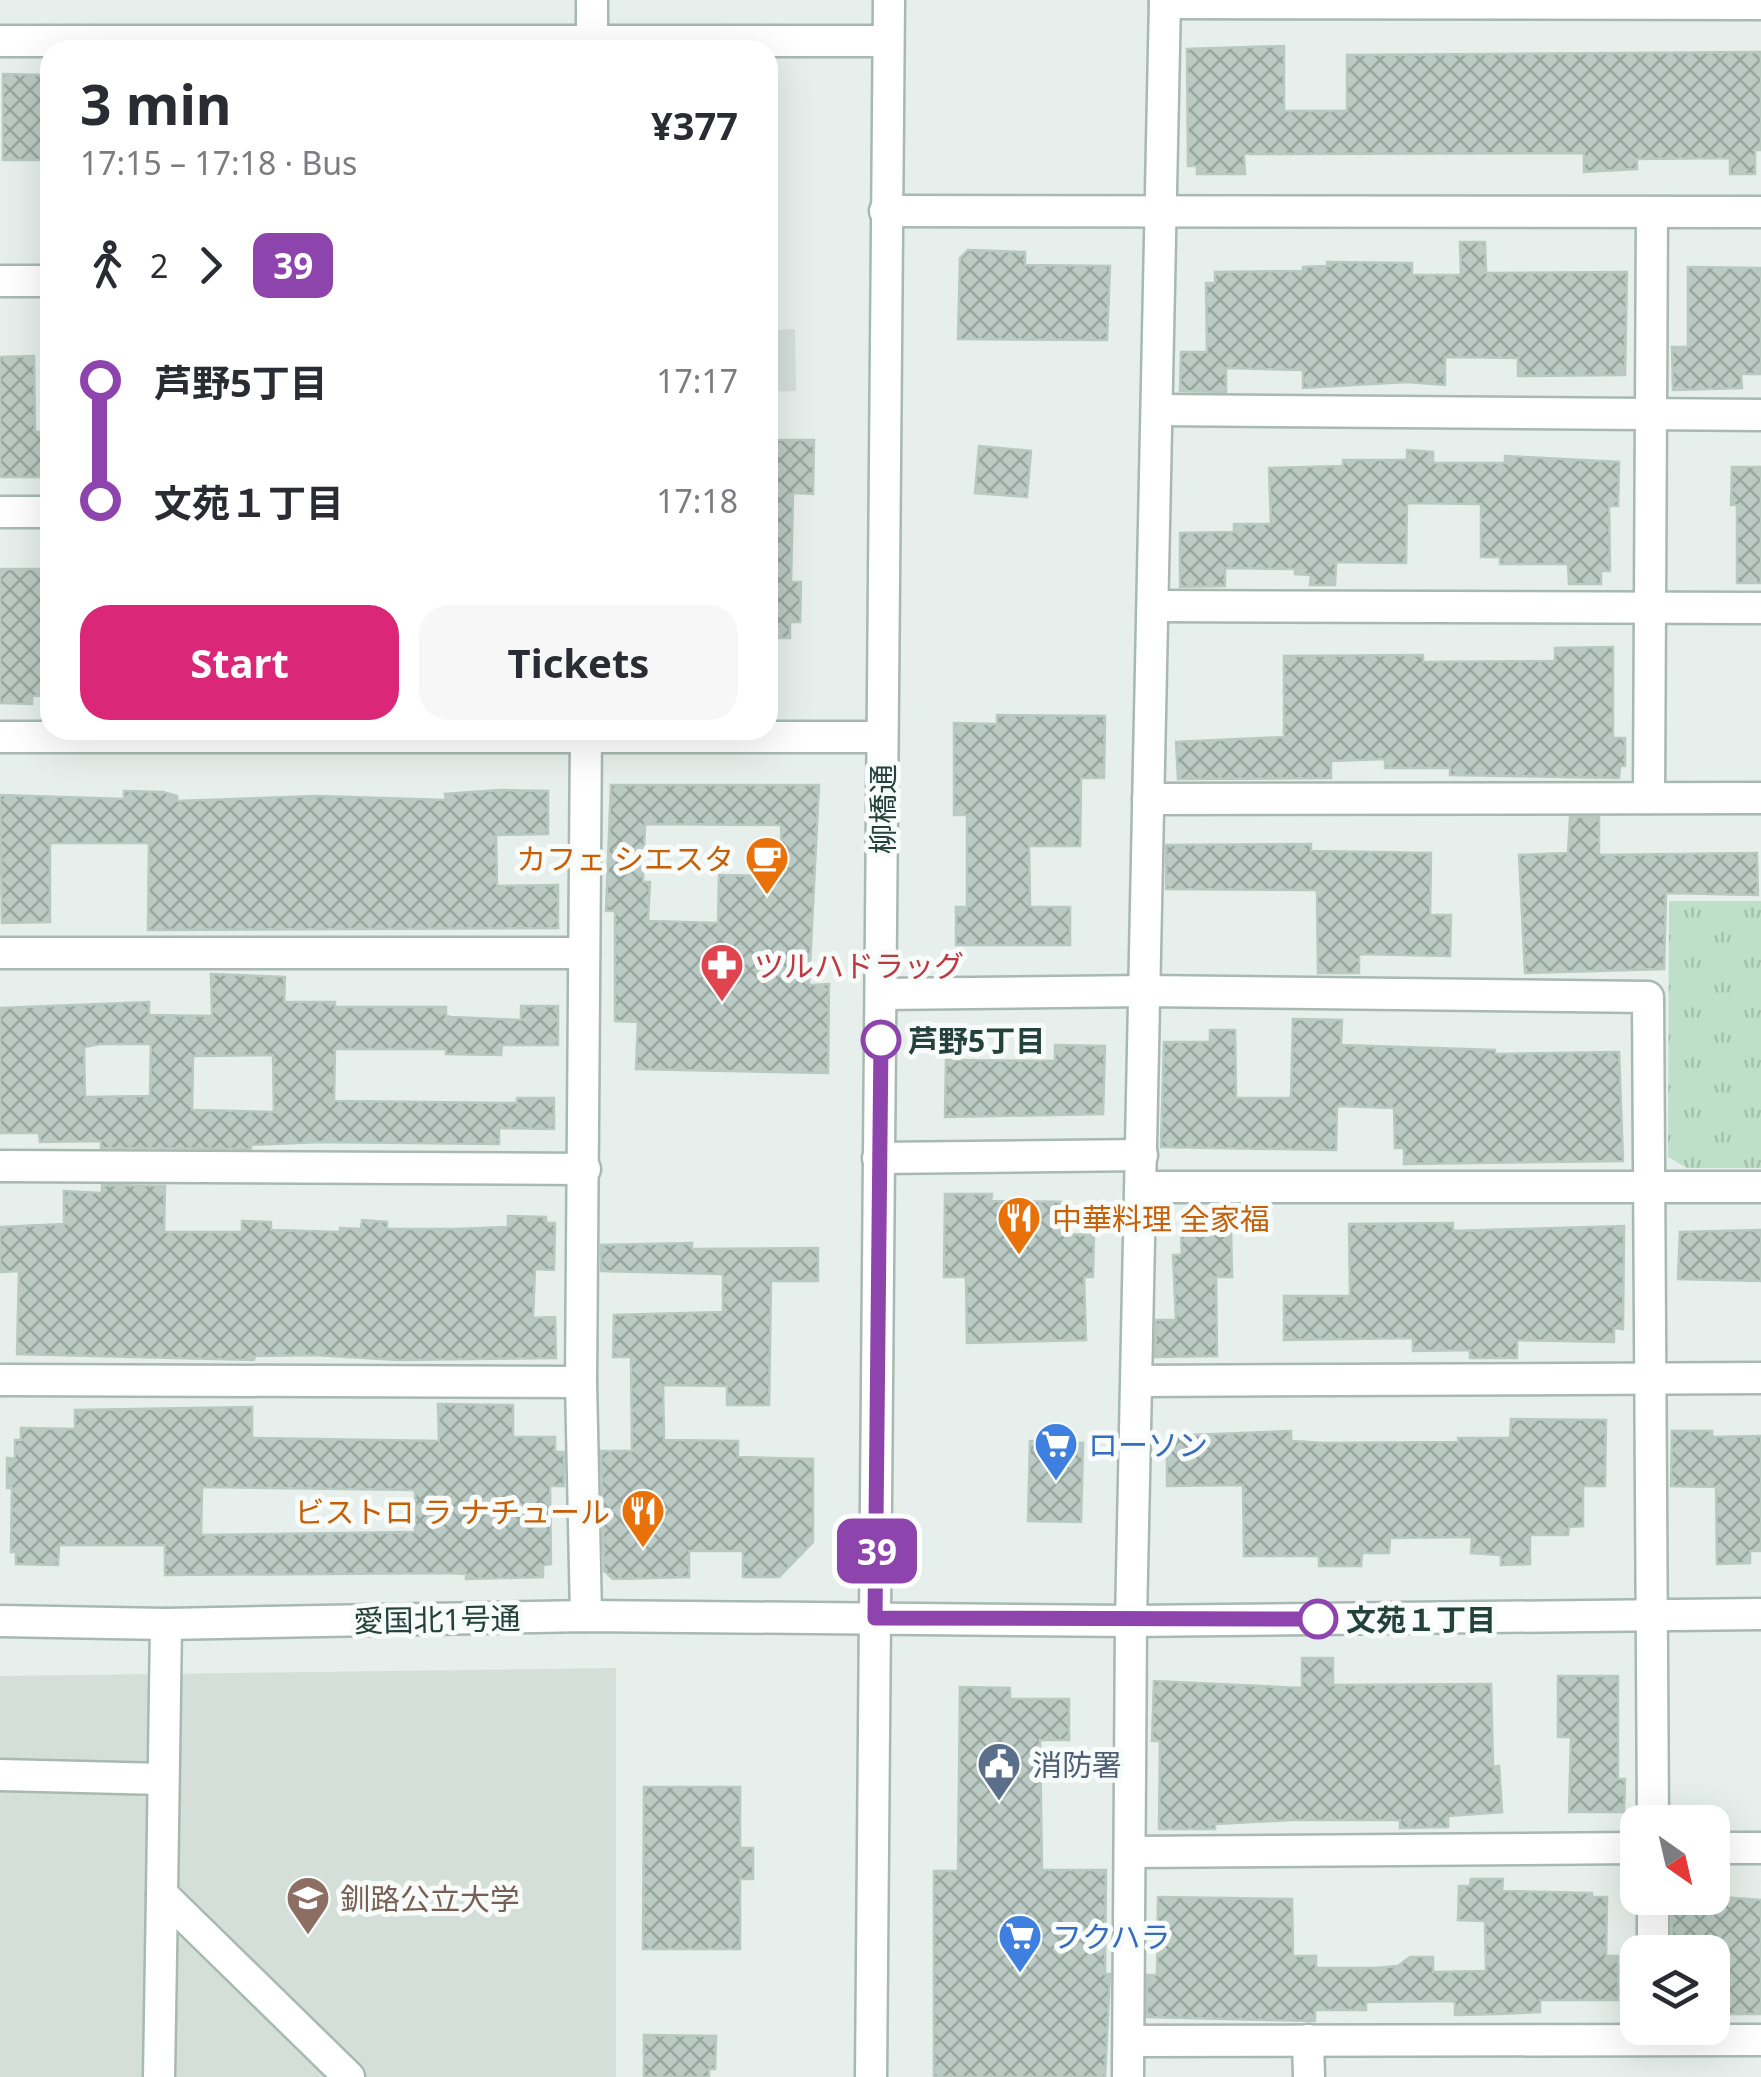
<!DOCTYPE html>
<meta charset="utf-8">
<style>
:root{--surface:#fff;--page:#f7f7f7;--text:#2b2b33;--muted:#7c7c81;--accent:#db2777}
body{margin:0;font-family:"Noto Sans","Noto Sans JP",sans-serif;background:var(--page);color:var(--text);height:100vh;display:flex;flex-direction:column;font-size:38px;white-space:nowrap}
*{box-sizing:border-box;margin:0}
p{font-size:32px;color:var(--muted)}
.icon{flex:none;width:55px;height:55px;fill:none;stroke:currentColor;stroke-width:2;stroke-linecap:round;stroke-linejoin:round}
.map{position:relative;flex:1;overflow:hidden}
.details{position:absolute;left:40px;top:40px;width:738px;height:700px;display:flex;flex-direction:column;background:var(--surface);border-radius:30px;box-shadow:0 10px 40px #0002}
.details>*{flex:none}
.badge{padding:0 20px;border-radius:15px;font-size:35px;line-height:65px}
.needle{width:65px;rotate:146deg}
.tools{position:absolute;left:1620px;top:1805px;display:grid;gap:20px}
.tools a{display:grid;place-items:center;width:110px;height:110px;border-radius:20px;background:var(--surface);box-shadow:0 10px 40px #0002;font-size:50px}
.map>.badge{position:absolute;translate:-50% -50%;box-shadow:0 0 0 5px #fff}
.legs{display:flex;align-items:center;gap:15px;height:110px;padding:0 40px;font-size:32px}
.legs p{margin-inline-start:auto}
.headline{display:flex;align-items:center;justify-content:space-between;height:170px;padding:0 40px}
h1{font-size:55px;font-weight:700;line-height:75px}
.button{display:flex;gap:20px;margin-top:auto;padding:20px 40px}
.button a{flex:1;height:115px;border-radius:30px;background:var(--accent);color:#fff;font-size:40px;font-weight:700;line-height:115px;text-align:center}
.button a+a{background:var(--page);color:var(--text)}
ul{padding:0 40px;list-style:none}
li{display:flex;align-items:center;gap:35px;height:120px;font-size:38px}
li i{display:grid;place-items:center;width:15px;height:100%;margin:0 12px;background:currentColor}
li i::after{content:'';width:25px;height:25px;margin:-12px;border:8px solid;border-radius:50%;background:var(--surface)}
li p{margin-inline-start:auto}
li:first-child i{background:linear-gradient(#0000 50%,currentColor 0)}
li:last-child i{background:linear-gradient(currentColor 50%,#0000 0)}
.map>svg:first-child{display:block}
.built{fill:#d4dfda}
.park{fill:url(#park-tufts)}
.building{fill:url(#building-cross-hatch);stroke:#b8c9c2;stroke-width:2.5;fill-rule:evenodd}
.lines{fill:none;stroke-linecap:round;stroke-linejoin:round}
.minor-casing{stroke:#a8b8b2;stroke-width:35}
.tertiary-casing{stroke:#a8b8b2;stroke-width:35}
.minor{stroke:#fff;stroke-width:30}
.tertiary{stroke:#fff;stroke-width:30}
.line-1-casing{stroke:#fff;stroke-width:22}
.line-1{stroke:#8e44ad;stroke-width:15}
.stop-1-dot{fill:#fff;stroke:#8e44ad;stroke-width:5}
.labels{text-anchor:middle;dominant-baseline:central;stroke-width:10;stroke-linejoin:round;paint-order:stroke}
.street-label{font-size:30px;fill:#24423a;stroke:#f7fbf9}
.food-label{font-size:30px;fill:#c56008;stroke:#f7fbf9;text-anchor:end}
.health-label{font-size:30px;fill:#be3a42;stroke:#f7fbf9;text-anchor:start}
.stop-label{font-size:30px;font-weight:bold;fill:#24423a;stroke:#f7fbf9;text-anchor:start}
.shop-label{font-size:30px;fill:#366cbe;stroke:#f7fbf9;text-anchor:start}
.service-label{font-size:30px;fill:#4e5e75;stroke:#f7fbf9;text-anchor:start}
.education-label{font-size:30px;fill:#785e54;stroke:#f7fbf9;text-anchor:start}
</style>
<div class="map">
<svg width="1761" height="2077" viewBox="0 0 1761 2077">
<defs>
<pattern id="park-tufts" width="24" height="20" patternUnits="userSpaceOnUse" patternTransform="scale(2.5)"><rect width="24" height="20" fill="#bfe0c8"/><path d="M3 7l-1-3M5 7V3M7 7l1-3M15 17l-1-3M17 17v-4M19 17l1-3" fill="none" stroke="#a4c1ad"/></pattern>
<pattern id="building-cross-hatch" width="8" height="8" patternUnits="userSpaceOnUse" patternTransform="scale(2.5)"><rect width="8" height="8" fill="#bbcac4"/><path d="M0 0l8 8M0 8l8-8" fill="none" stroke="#98a6a0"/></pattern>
</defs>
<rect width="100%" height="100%" fill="#e6efeb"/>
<!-- built -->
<g class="built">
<path d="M 795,329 L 796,391 L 768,392 L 768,330 Z"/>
<path d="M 616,1668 L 616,2077 L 0,2077 L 0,1676 Z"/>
</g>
<!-- park -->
<path class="park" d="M 1669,901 L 1761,901 L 1761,1168 L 1687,1168 L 1668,1157 Z"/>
<!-- building -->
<g class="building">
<path d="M 1284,46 L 1284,111 L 1347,111 L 1347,55 L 1761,52 L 1761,150 L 1755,150 L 1755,174 L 1730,174 L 1730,158 L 1637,159 L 1637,169 L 1584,172 L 1584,153 L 1244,154 L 1245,174 L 1197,174 L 1197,166 L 1188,166 L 1187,49 Z"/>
<path d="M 3,74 L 43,75 L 42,118 L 50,117 L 50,160 L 3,160 Z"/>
<path d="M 1460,242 L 1485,242 L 1486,273 L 1627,272 L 1625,375 L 1518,376 L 1518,358 L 1445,357 L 1445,385 L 1407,382 L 1303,388 L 1303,370 L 1226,368 L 1226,392 L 1180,391 L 1181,352 L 1207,352 L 1206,283 L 1215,283 L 1215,272 L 1303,271 L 1303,267 L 1327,266 L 1327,262 L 1412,263 L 1412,275 L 1461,275 Z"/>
<path d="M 968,250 L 1025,252 L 1025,265 L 1110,266 L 1107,340 L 958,339 L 960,258 Z"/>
<path d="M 1688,267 L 1761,268 L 1761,374 L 1741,374 L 1742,388 L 1673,390 L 1672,347 L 1688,347 Z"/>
<path d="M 34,356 L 35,432 L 50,432 L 50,477 L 0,477 L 0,357 Z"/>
<path d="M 768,440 L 814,440 L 813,494 L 793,493 L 791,582 L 801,582 L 800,622 L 790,622 L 790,638 L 768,638 Z"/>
<path d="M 979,446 L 1031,451 L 1027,497 L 975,493 Z"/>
<path d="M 1407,450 L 1433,452 L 1433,463 L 1505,463 L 1505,456 L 1619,462 L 1618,506 L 1609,506 L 1610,571 L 1601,571 L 1601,584 L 1569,584 L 1568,564 L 1500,564 L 1500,557 L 1481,557 L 1481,504 L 1407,503 L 1406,563 L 1336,562 L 1335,585 L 1310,585 L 1311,575 L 1295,574 L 1295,569 L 1225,568 L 1225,586 L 1180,587 L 1180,533 L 1234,532 L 1234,524 L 1271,524 L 1269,468 L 1343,466 L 1343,460 L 1407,460 Z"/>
<path d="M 1732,467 L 1761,467 L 1761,583 L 1737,583 L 1737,505 L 1731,505 Z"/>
<path d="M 0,569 L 50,569 L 50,695 L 32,696 L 32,704 L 0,703 Z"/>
<path d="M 1613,647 L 1613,738 L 1625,738 L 1625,766 L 1620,766 L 1619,778 L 1450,775 L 1450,768 L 1385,768 L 1385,759 L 1331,761 L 1331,778 L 1178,779 L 1176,742 L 1284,737 L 1284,656 L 1423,655 L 1423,662 L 1555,661 L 1555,648 Z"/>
<path d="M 997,715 L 1105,716 L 1104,778 L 1081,778 L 1080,846 L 1029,846 L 1030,907 L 1070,907 L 1070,945 L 956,945 L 956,907 L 967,907 L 967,815 L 954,815 L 954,723 L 997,724 Z"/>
<path d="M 611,785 L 819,785 L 809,985 L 829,984 L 828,1073 L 636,1069 L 638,1022 L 615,1021 L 615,911 L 606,911 ZM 645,824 L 781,825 L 782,876 L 719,875 L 718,923 L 648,921 L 650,882 L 643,882 Z"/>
<path d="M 500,790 L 548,791 L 548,834 L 496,835 L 497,886 L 558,885 L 558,928 L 148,930 L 149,843 L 50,843 L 50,922 L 2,923 L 0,795 L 124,799 L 124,791 L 163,792 L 177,796 L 177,801 L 316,796 L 446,800 L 445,794 Z"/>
<path d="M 1570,817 L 1599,817 L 1599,855 L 1757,853 L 1758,895 L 1666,893 L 1664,969 L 1525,973 L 1519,855 L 1568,853 Z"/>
<path d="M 1311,844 L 1311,851 L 1431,853 L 1430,915 L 1451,915 L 1450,956 L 1359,954 L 1359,973 L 1318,973 L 1317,890 L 1166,889 L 1166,845 Z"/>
<path d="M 211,974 L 285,977 L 284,1002 L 335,1002 L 335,1007 L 446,1007 L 446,1016 L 451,1017 L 521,1020 L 521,1006 L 558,1006 L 558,1045 L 502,1045 L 501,1055 L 446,1054 L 446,1049 L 335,1049 L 334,1101 L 517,1103 L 517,1098 L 554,1098 L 554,1129 L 499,1128 L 499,1144 L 321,1142 L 251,1145 L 251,1149 L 101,1148 L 101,1141 L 40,1142 L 39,1133 L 0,1133 L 0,1008 L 149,1002 L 149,1015 L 212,1016 ZM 100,1044 L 151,1044 L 150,1096 L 85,1097 L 84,1047 ZM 273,1055 L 274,1112 L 192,1110 L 193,1056 Z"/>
<path d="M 1293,1019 L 1342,1020 L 1341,1045 L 1495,1050 L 1495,1054 L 1619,1052 L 1623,1161 L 1404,1164 L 1404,1148 L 1395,1148 L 1394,1108 L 1337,1106 L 1336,1150 L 1161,1147 L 1164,1042 L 1210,1042 L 1210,1030 L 1235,1030 L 1236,1098 L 1291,1098 Z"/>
<path d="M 1055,1045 L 1105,1046 L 1103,1114 L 945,1117 L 946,1060 L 1055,1061 Z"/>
<path d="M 102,1185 L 165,1186 L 164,1232 L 242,1232 L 242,1221 L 271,1222 L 271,1230 L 340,1232 L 340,1228 L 361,1229 L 362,1220 L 387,1222 L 387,1229 L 455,1229 L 508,1227 L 508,1216 L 546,1217 L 546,1223 L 555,1223 L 554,1270 L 535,1269 L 533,1318 L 555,1317 L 556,1358 L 398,1360 L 315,1355 L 255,1356 L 254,1360 L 17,1354 L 19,1271 L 0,1272 L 0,1227 L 64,1224 L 64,1191 L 102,1193 Z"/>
<path d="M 945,1194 L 992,1194 L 991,1201 L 1066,1202 L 1066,1234 L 1094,1235 L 1093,1277 L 1084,1277 L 1086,1340 L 967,1343 L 966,1277 L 944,1277 Z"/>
<path d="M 1453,1223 L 1453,1231 L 1624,1226 L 1623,1329 L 1614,1328 L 1614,1342 L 1517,1340 L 1517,1358 L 1470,1358 L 1470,1350 L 1413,1351 L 1413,1338 L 1284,1340 L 1284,1296 L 1350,1296 L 1349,1224 Z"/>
<path d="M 1761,1230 L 1761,1281 L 1678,1279 L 1680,1232 Z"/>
<path d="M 1231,1231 L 1232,1277 L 1216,1277 L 1217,1356 L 1155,1357 L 1156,1320 L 1176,1320 L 1173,1255 L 1182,1255 L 1181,1233 Z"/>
<path d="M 692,1243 L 692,1249 L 818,1248 L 818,1281 L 771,1281 L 769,1405 L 727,1405 L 727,1386 L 663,1385 L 664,1440 L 738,1441 L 738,1457 L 813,1459 L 813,1542 L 779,1577 L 743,1577 L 743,1551 L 689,1551 L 689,1577 L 613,1579 L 604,1571 L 601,1451 L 632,1451 L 631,1357 L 613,1357 L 614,1315 L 723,1312 L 723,1274 L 601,1271 L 601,1245 Z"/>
<path d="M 438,1404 L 513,1405 L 513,1437 L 555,1437 L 555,1452 L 564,1452 L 564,1486 L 550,1486 L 551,1564 L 543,1565 L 543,1577 L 466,1579 L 466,1574 L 452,1573 L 165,1575 L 165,1545 L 59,1545 L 58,1565 L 16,1564 L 16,1552 L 11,1552 L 12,1488 L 7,1488 L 7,1458 L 15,1459 L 15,1440 L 21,1440 L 21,1428 L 75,1429 L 75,1410 L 252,1407 L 252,1438 L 439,1441 ZM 202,1487 L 415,1490 L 415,1532 L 201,1535 Z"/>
<path d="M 1511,1419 L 1606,1420 L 1605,1486 L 1583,1486 L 1583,1526 L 1569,1527 L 1568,1535 L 1530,1535 L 1530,1564 L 1501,1565 L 1501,1555 L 1471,1553 L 1472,1537 L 1390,1538 L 1389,1553 L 1362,1553 L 1361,1566 L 1319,1566 L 1319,1556 L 1244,1556 L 1243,1485 L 1167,1486 L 1167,1436 L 1291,1431 L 1291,1441 L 1325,1443 L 1459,1442 L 1458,1438 L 1510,1438 Z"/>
<path d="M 1672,1431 L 1712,1431 L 1712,1437 L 1761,1436 L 1761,1551 L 1750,1551 L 1750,1563 L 1717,1564 L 1716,1487 L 1671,1486 Z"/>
<path d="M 1030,1441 L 1083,1443 L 1081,1522 L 1028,1521 Z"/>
<path d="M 1302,1658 L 1333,1658 L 1333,1685 L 1491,1684 L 1493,1767 L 1499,1766 L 1502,1812 L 1448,1816 L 1448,1827 L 1400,1828 L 1400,1820 L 1292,1820 L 1215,1824 L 1215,1829 L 1159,1829 L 1160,1741 L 1152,1741 L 1154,1681 L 1302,1688 Z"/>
<path d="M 1558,1676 L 1618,1676 L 1618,1779 L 1625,1779 L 1624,1812 L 1569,1812 L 1571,1737 L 1558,1737 Z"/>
<path d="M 960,1687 L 1010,1688 L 1010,1699 L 1069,1699 L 1069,1740 L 1040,1740 L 1042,1870 L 1106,1870 L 1105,1974 L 1110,1974 L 1105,2077 L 934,2077 L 934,1871 L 958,1871 Z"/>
<path d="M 644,1787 L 740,1787 L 740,1848 L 753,1848 L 753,1879 L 740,1879 L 740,1949 L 643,1949 Z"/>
<path d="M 1471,1879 L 1503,1879 L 1502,1891 L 1592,1893 L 1592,1897 L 1607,1897 L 1606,1956 L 1618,1956 L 1618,2000 L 1540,2000 L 1540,2012 L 1499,2014 L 1455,2015 L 1455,2001 L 1366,2002 L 1366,2010 L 1315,2010 L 1315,2021 L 1147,2017 L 1147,1975 L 1157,1975 L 1158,1897 L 1292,1899 L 1293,1956 L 1316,1956 L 1316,1968 L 1376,1968 L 1398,1966 L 1410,1957 L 1433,1957 L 1433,1972 L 1486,1971 L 1485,1921 L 1458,1920 L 1459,1886 L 1470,1886 Z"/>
<path d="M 1721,1897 L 1761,1900 L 1761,2014 L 1712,2014 L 1712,1940 L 1672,1941 L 1672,1898 Z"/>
<path d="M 644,2035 L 716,2036 L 715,2069 L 709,2069 L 709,2077 L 644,2077 Z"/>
</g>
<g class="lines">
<defs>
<g id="minor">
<path d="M 1165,3 L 1761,4"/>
<path d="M 0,41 L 888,41"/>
<path d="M 592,50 L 592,0"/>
<path d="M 885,211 L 1761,212"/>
<path d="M 0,281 L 50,281"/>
<path d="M 1159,410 L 1761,415"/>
<path d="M 0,512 L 50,512"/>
<path d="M 1154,606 L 1761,608"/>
<path d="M 0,737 L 882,737"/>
<path d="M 1649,798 L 1652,213"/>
<path d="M 1148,799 L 1761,798"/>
<path d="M 0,953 L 584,953"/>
<path d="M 882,994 L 1146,991 L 1648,997 L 1653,1822"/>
<path d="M 878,1158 L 1142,1155"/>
<path d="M 0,1166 L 585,1169"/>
<path d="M 1141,1187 L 1761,1187"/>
<path d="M 0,1380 L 581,1382"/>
<path d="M 1139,1381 L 1761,1378"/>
<path d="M 586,1616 L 581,1382 L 586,730"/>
<path d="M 166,1624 L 162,1894 L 349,2077"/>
<path d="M 0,1775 L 163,1779"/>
<path d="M 1712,1848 L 1761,1848"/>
<path d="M 1130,1852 L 1638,1848"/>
<path d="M 1653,1952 L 1653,1898"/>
<path d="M 1308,2040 L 1309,2077"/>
<path d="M 1129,2041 L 1761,2040"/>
<path d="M 159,2077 L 162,1894"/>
<path d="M 1128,2077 L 1131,1621 L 1165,0"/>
</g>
<g id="tertiary">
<path d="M 0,1621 L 166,1624 L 586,1616 L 1131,1621 L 1761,1614"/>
<path d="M 871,2077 L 889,0"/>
</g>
</defs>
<!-- minor casing -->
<use href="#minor" class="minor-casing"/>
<!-- tertiary casing -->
<use href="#tertiary" class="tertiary-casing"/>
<!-- minor -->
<use href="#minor" class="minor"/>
<!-- tertiary -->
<use href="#tertiary" class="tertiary"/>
</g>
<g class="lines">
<defs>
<path id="line-1" d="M 881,1040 L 875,1618 L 1318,1619"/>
</defs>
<!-- line-1 casing -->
<use href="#line-1" class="line-1-casing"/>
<!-- line-1 -->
<use href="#line-1" class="line-1"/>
</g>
<!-- icons -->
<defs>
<symbol id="cafe-pin" viewBox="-11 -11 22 30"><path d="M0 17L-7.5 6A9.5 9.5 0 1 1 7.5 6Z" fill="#e8710a" stroke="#f7fbf9"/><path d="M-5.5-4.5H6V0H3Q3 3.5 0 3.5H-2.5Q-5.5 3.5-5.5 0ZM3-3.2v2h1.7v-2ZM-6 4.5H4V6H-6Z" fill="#fff"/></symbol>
<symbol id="pharmacy-pin" viewBox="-11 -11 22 30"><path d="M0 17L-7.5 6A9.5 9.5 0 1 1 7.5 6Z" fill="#e0444e" stroke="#f7fbf9"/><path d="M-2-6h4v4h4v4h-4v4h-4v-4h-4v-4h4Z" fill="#fff"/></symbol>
<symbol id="restaurant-pin" viewBox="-11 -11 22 30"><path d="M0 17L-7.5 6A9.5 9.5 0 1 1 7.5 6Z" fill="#e8710a" stroke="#f7fbf9"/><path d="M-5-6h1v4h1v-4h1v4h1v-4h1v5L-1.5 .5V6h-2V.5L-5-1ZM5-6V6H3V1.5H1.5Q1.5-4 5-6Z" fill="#fff"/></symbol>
<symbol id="supermarket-pin" viewBox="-11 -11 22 30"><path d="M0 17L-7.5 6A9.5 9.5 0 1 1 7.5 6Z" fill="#3f7fe0" stroke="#f7fbf9"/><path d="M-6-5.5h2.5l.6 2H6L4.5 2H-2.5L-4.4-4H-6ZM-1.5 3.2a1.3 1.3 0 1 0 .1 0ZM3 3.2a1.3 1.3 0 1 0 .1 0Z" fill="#fff"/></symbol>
<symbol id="civic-pin" viewBox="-11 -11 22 30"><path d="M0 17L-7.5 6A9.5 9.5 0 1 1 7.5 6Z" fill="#5c6f8a" stroke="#f7fbf9"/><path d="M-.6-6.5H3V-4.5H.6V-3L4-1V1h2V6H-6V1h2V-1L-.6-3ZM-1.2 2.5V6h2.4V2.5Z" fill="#fff"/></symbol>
<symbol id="university-pin" viewBox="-11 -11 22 30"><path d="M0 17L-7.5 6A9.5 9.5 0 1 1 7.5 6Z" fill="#8d6e63" stroke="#f7fbf9"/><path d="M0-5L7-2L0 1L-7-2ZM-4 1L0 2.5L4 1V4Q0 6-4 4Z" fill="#fff"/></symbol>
</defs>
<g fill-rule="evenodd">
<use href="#cafe-pin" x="742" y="833" width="50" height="68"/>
<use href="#pharmacy-pin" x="697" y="940" width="50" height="68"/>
<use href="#restaurant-pin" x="994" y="1193" width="50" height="68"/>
<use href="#supermarket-pin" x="1031" y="1419" width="50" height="68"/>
<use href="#restaurant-pin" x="618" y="1486" width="50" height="68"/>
<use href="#civic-pin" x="974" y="1739" width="50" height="68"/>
<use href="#university-pin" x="283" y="1873" width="50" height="68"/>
<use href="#supermarket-pin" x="995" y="1911" width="50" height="68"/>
</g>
<!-- markers -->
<g class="stop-1-dot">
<circle cx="881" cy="1040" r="18"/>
<circle cx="1318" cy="1619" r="18"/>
</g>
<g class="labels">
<!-- street labels -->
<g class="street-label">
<text transform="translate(882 809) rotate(-90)">柳橋通</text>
<text transform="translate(437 1619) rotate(-1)">愛国北1号通</text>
</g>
<!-- food labels -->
<g class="food-label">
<text x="734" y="858">カフェ シエスタ</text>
<text x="1052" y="1218" text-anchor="start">中華料理 全家福</text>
<text x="610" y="1511">ビストロ ラ ナチュール</text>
</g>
<!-- health labels -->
<g class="health-label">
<text x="754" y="965">ツルハドラッグ</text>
</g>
<!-- stop labels -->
<g class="stop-label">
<text x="908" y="1040">芦野5丁目</text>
<text x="1346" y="1619">文苑１丁目</text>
</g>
<!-- shop labels -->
<g class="shop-label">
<text x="1088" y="1444">ローソン</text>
<text x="1052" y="1936">フクハラ</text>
</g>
<!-- service labels -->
<g class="service-label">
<text x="1032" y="1764">消防署</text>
</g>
<!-- education labels -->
<g class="education-label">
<text x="340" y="1898">釧路公立大学</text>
</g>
</g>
</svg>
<div class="tools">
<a><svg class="needle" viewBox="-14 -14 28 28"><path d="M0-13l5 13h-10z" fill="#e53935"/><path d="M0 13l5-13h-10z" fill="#7c7c81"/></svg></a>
<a><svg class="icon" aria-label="layers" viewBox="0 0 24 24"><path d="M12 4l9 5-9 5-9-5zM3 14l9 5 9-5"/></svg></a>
</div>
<b class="badge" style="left:877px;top:1551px;background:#8e44ad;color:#fff">39</b>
<section class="details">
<div class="headline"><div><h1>3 min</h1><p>17:15 – 17:18 · Bus</p></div><b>¥377</b></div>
<div class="legs"><svg class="icon" aria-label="walk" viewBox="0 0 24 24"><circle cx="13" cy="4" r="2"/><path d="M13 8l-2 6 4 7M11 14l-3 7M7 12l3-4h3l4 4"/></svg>2<svg class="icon" aria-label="forward" viewBox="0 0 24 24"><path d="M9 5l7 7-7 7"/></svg><b class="badge" style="background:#8e44ad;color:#fff">39</b></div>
<ul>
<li><i style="color:#8e44ad"></i><b>芦野5丁目</b><p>17:17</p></li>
<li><i style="color:#8e44ad"></i><b>文苑１丁目</b><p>17:18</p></li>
</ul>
<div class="button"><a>Start</a><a>Tickets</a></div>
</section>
</div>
